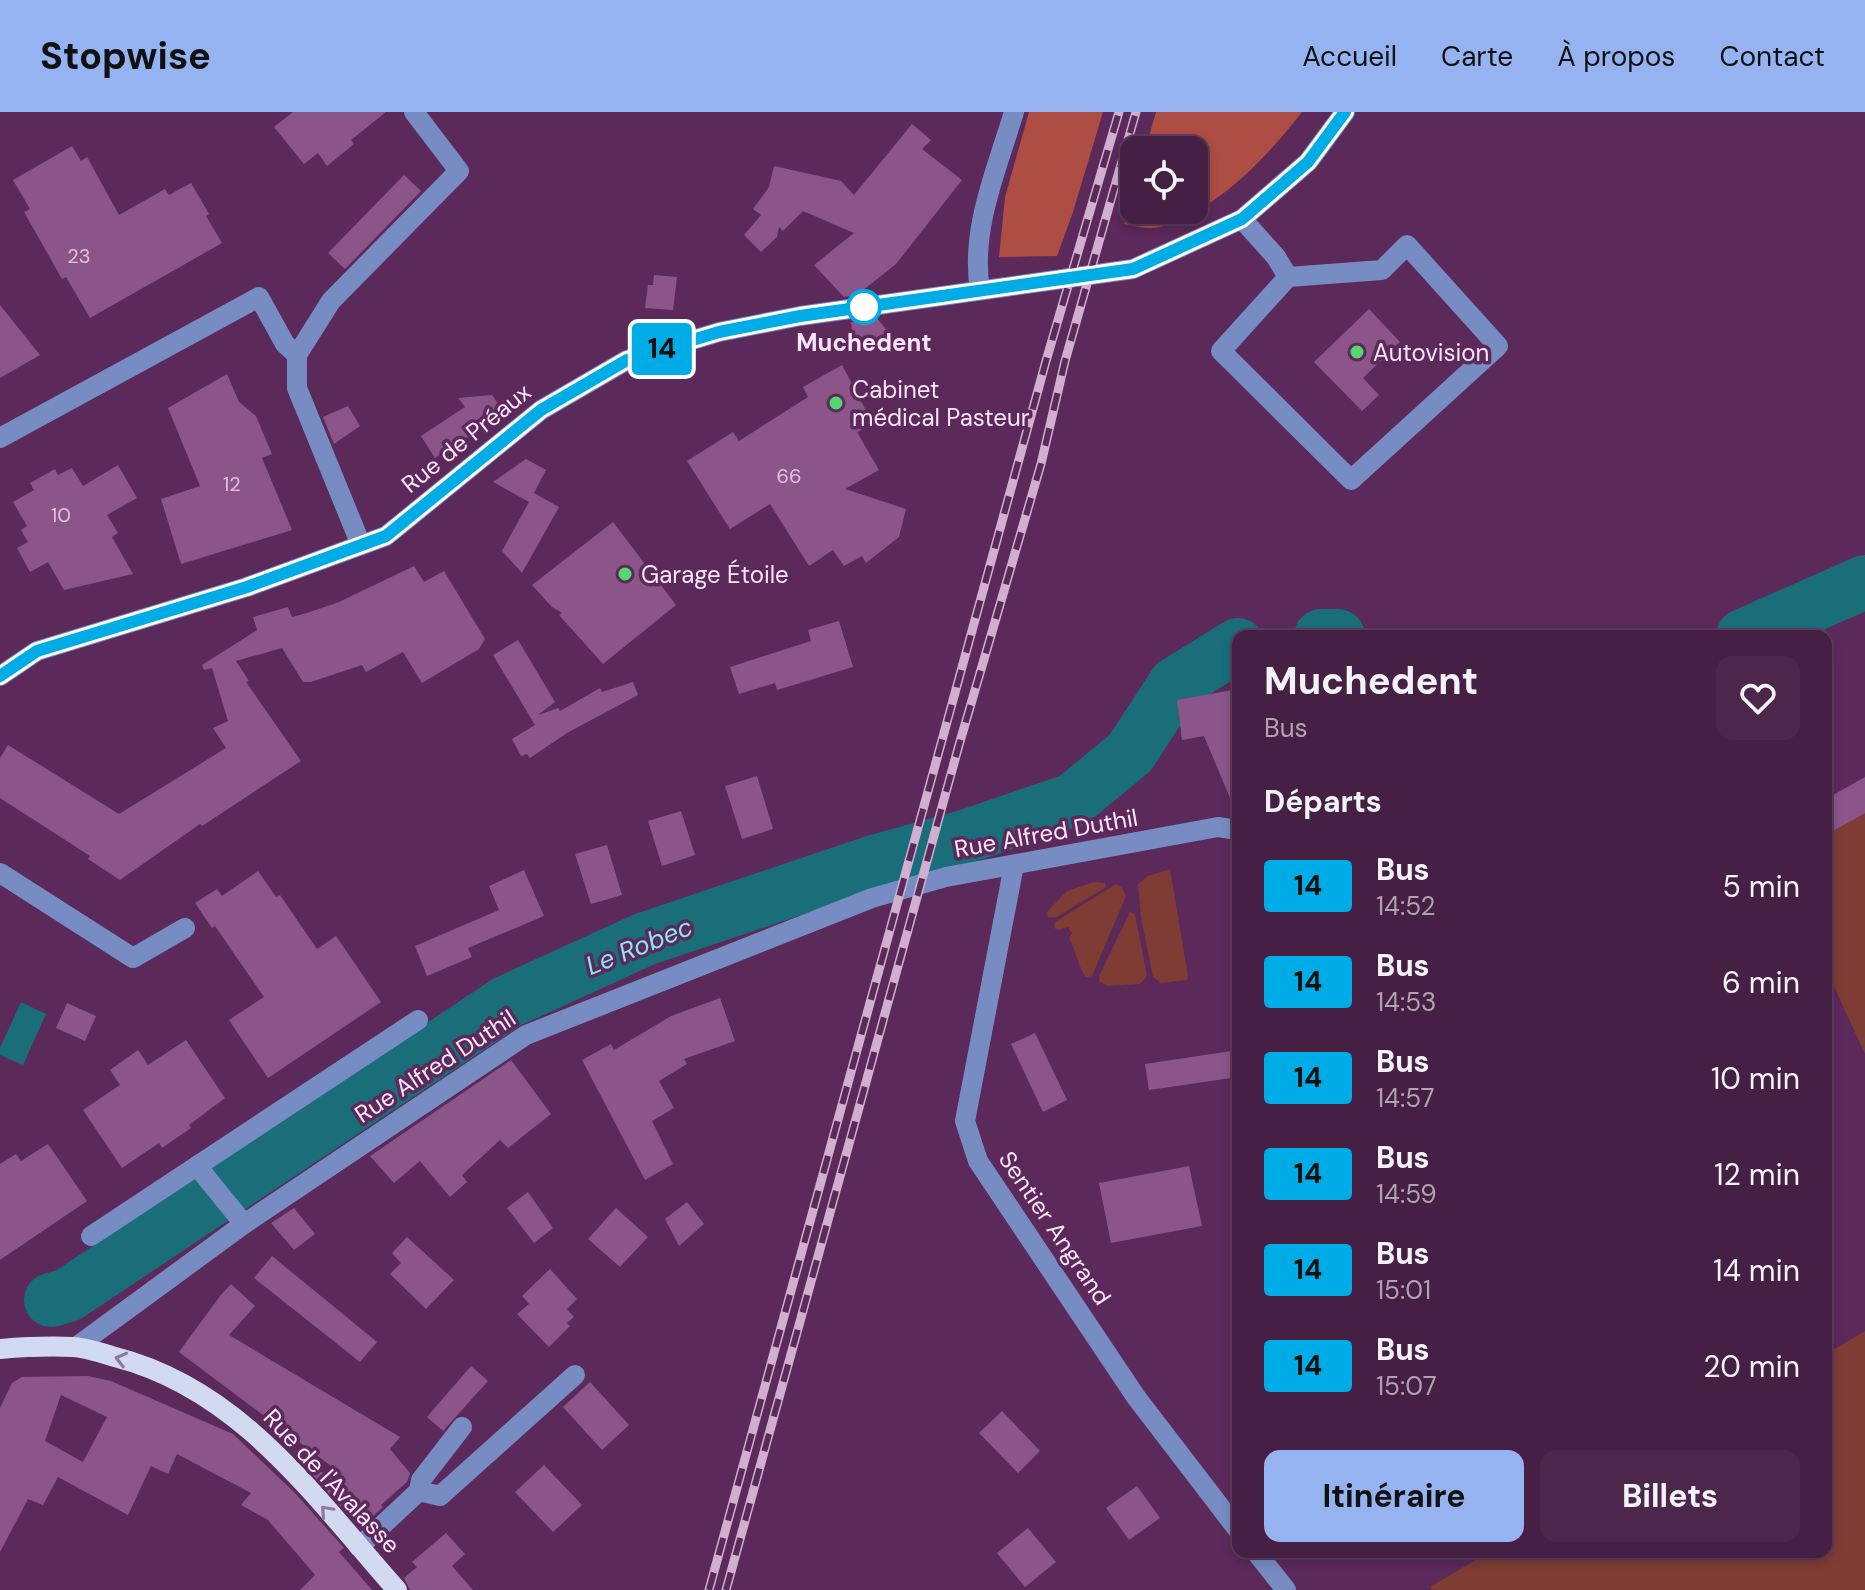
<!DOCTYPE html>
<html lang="fr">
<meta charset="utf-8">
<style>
:root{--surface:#451f44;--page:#4c274b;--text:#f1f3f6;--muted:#b0a2b2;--line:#5d3d5d;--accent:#95b2f1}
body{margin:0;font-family:"DM Sans",sans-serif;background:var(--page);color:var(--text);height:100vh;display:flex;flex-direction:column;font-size:30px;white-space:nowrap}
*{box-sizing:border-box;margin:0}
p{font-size:26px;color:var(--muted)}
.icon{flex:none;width:44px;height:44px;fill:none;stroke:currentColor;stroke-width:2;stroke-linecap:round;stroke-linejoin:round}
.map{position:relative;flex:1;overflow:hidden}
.side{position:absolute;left:1232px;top:518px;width:600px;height:928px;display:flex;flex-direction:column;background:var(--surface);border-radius:16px;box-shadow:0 4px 12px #0003,0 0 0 2px var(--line)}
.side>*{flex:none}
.badge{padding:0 16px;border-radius:6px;font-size:28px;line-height:52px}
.buttons{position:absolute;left:1120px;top:24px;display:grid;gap:16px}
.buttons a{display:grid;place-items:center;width:88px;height:88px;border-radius:16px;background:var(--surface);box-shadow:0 4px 12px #0003,0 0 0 2px var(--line);font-size:40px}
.map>.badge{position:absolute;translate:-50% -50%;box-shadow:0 0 0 4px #fff}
h2{padding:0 32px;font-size:30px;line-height:72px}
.round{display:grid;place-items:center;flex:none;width:84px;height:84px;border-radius:16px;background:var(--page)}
.overview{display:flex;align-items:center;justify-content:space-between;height:136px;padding:0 32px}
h1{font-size:38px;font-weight:700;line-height:60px}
.button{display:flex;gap:16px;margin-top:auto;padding:16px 32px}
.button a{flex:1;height:92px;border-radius:16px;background:var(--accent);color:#111;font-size:32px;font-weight:700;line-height:92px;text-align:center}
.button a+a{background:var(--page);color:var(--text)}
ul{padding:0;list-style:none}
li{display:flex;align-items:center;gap:24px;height:96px;padding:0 32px}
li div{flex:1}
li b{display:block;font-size:30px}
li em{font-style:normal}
li .badge{min-width:88px;font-weight:700;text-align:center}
header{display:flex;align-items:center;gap:48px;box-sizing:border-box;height:112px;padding:0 40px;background:var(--accent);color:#111}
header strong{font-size:38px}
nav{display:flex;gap:44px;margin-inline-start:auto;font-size:28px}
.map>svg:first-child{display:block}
.green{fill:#7e3c35}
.forest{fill:#ae4d43}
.water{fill:#196e79}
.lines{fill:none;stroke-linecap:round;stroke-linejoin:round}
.river{stroke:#196e79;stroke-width:54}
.building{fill:#8b5589;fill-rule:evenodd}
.minor{stroke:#778cc2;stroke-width:20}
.major{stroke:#d1daf0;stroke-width:20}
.rail-casing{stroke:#d0b0ce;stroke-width:9}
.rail{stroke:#5c295b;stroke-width:6;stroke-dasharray:18;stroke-linecap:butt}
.oneway{stroke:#91799e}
.line-casing{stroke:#fff;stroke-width:18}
.line{stroke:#00ace6;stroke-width:12}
.stop-dot{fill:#fff;stroke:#00ace6;stroke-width:4}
.poi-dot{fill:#55d671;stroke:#5c295b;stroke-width:3}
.labels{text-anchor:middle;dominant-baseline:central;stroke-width:7;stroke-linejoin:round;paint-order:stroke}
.number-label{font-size:20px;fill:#e1c1df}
.stop-label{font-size:24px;font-weight:bold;fill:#fee5fc;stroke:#5c295b}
.poi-label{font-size:24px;fill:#fee5fc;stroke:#5c295b;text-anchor:start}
.street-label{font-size:24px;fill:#fee5fc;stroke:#5c295b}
.water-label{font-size:26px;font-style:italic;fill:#86e9f8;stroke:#5c295b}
</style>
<header>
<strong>Stopwise</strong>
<nav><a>Accueil</a><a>Carte</a><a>À propos</a><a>Contact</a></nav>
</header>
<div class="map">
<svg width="1865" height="1478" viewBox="0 0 1865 1478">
<rect width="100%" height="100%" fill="#5c295b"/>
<!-- green -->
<g class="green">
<path d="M 1865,700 L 1865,942 L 1826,857 L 1826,723 Z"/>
<path d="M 1170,757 L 1188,864 L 1187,868 L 1161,871 L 1153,865 L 1141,805 L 1138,772 L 1148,764 Z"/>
<path d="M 1094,770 L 1105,771 L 1106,775 L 1057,805 L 1048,805 L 1047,800 L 1067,779 Z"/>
<path d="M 1116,772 L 1122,776 L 1126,784 L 1092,864 L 1086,865 C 1080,859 1075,837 1069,826 L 1072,821 L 1068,815 L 1059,818 L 1054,816 L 1055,810 Z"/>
<path d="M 1130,800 L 1135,802 L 1147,864 L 1140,872 L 1107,874 L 1100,870 L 1099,864 Z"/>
<path d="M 1865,1219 L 1865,1478 L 1432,1478 L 1430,1475 L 1489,1440 L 1826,1440 L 1826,1242 Z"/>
</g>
<!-- forest -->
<g class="forest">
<path d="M 1029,0 L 1103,0 L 1073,100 L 1057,144 L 999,145 L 1005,85 Z"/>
<path d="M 1156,0 L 1302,0 C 1266,46 1218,98 1160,115 C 1150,118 1135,114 1124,112 L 1134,77 L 1134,98 L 1194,98 L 1194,38 L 1145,38 Z"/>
</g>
<!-- water -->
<path class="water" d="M 21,890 L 46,902 L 23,953 L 0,943 L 0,936 Z"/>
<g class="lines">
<!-- river -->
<g class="river">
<path d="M 1321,524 L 1338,524"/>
<path d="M 1743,524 L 1865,470"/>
<path d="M 51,1188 L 68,1183 L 507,890 L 645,827 L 874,750 L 964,725 L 1073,688 L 1130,641 L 1175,572 L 1238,533"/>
</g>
</g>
<!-- building -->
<g class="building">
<path d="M 293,0 L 386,0 L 351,28 L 354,32 L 327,54 L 318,41 L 304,52 L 274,15 Z"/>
<path d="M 912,12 L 931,28 L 922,37 L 962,68 L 896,152 L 857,183 L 844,185 L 814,153 L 854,121 L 803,99 L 783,119 L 779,115 L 777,125 L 761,140 L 744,123 L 761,103 L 753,97 L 769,75 L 774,54 L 841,69 L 854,83 Z"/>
<path d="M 72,34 L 81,49 L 87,45 L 119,103 L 165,77 L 169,83 L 191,71 L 209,102 L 206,104 L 222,131 L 90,206 L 66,165 L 62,167 L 24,100 L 30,97 L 13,68 Z"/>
<path d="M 404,63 L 421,79 L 345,157 L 328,141 Z"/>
<path d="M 654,163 L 677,165 L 673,198 L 645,196 L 648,173 L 653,173 Z"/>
<path d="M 0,193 L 40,243 L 0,266 Z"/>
<path d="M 1369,197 L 1400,230 L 1363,266 L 1379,283 L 1362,299 L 1314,250 Z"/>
<path d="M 877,206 L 896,230 L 854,235 L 851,210 Z"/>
<path d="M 842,253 L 870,306 L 858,312 L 862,318 L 857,320 L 879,358 L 845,377 L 906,397 L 899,425 L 866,451 L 862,444 L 844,454 L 833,438 L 809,454 L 770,392 L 730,417 L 687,349 L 733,320 L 739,329 L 808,285 L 803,275 Z"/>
<path d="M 227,262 L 239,290 L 256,304 L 272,342 L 262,346 L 292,418 L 181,452 L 161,387 L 200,374 L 168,296 Z"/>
<path d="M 492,283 L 502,297 L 486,313 L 435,346 L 421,324 L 465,295 L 458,286 Z"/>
<path d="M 348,294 L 360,314 L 334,332 L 323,305 Z"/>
<path d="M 526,347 L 546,358 L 534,381 L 559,395 L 522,461 L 502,439 L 529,390 L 493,370 Z"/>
<path d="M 118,353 L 137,386 L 107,403 L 118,421 L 112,425 L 133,462 L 64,478 L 48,450 L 30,460 L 17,436 L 28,430 L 21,418 L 27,414 L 13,390 L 34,378 L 30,371 L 55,357 L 58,363 L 72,356 L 83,374 Z"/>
<path d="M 613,410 L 676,493 L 603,552 L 559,503 L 562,501 L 552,495 L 532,473 Z"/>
<path d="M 414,454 L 424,470 L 444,459 L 485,527 L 479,537 L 422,571 L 403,540 L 366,560 L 362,553 L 311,570 L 303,570 L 282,536 L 236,549 L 249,569 L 246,570 L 301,649 L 202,714 L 200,712 L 120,768 L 88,747 L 90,744 L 0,686 L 0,646 L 8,633 L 119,702 L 226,636 L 213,616 L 228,609 L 212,556 L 204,558 L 202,553 L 257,518 L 253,505 L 288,495 L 292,505 L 307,501 L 339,490 Z"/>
<path d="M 839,509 L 853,555 L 777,578 L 775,571 L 739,582 L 730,555 L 811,529 L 808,518 Z"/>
<path d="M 518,528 L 555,590 L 538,603 L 558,596 L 560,599 L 600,576 L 602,580 L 633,570 L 638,583 L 567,621 L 530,646 L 527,642 L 521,644 L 512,627 L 535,613 L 493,543 Z"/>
<path d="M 1238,577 L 1238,705 L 1204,624 L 1182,628 L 1177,588 Z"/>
<path d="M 757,664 L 773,717 L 742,727 L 725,674 Z"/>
<path d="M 1865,665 L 1865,701 L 1826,723 L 1826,687 Z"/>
<path d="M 681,699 L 695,743 L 662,754 L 648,709 Z"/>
<path d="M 607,733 L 622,783 L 591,792 L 575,742 Z"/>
<path d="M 524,758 L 544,804 L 468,836 L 472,845 L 427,864 L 415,834 L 499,798 L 489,774 Z"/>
<path d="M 258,759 L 276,785 L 280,783 L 317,837 L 336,824 L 381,890 L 268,966 L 229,908 L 264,885 L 215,814 L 212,816 L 195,791 L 217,777 L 222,784 Z"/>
<path d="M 720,886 L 735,929 L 684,947 L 687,952 L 659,969 L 674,996 L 652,1009 L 673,1052 L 645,1068 L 582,948 L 611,932 L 614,938 L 671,904 Z"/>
<path d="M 67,891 L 96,904 L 85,929 L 56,916 Z"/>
<path d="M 1035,921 L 1067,988 L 1043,1000 L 1011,932 Z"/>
<path d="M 186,928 L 225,986 L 189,1013 L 191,1016 L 162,1036 L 159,1031 L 122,1056 L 83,998 L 120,973 L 110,958 L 138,938 L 148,953 Z"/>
<path d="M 1238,938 L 1238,965 L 1149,978 L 1145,952 Z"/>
<path d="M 511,948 L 551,1002 L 508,1036 L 500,1028 L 462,1063 L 467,1070 L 450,1085 L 420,1049 L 394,1071 L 370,1044 Z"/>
<path d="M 48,1032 L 87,1089 L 0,1148 L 0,1052 L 16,1042 L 21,1049 Z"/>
<path d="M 1189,1054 L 1202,1114 L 1111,1131 L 1099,1071 Z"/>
<path d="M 528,1080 L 553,1116 L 534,1131 L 507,1096 Z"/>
<path d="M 687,1090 L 704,1112 L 679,1134 L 665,1107 Z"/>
<path d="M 294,1096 L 315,1122 L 294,1138 L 271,1111 Z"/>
<path d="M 616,1096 L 648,1125 L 620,1155 L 588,1127 Z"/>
<path d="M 407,1125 L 454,1168 L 426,1197 L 390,1162 L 401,1151 L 392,1141 Z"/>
<path d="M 272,1144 L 377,1230 L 360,1250 L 254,1166 Z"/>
<path d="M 550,1157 L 577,1187 L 567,1197 L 574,1205 L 567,1211 L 570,1214 L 549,1235 L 517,1202 L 529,1192 L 522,1184 Z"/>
<path d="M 231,1172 L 255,1194 L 229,1223 L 400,1325 L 390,1337 L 410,1361 L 407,1370 L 381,1393 L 383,1395 L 360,1416 L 303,1352 L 331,1364 L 335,1357 L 179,1240 L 220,1184 Z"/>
<path d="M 471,1254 L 488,1269 L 443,1319 L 427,1305 Z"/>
<path d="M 88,1264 L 111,1269 L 233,1322 L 295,1381 L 344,1436 L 339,1440 L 372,1478 L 300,1478 L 315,1463 L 268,1408 L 241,1393 L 251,1381 L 177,1342 L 168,1362 L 151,1354 L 128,1403 L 58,1365 L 43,1393 L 28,1387 L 0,1440 L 0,1296 L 12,1271 L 22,1265 ZM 61,1283 L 107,1305 L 83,1350 L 45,1329 Z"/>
<path d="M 590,1270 L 629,1313 L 602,1338 L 563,1295 Z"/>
<path d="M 1002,1299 L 1040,1339 L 1018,1361 L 979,1321 Z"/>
<path d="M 544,1353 L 582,1393 L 553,1420 L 515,1380 Z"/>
<path d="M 1137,1374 L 1160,1406 L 1129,1428 L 1106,1396 Z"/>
<path d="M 1028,1416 L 1056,1450 L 1025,1475 L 997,1441 Z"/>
<path d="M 446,1421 L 465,1442 L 452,1454 L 473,1478 L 410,1478 L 404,1466 L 417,1455 L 412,1450 Z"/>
</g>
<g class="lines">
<!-- minor -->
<g class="minor">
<path d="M 1242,107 L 1276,145 L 1288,165 L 1382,158 L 1407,133 L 1498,234 L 1351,368 L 1221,239 L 1288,165"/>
<path d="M 980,178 C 970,117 997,57 1014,0"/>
<path d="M 0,326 L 259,185 L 285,232 L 297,243"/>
<path d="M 361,433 L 297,276 L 297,243 L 331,189 L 459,59 L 414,0"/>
<path d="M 0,564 L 37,539 L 247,475 L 386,424 L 541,298 L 627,248 L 719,220 L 800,204 L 1133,157 L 1242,107 L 1308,50 L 1345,0"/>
<path d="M 1014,753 L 965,1009 L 978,1049 L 1136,1285 L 1238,1418"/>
<path d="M 0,761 L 133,846 L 185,816"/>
<path d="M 197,1054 L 244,1112"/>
<path d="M 91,1124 L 418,908"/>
<path d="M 76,1235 L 244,1112 L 526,923 L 872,786 L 946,765 L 1218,715 L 1238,718"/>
<path d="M 419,1379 L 421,1368 L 462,1315"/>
<path d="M 359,1435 L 419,1379 L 440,1384 L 575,1263"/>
<path d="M 1256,1440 L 1286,1478"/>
</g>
<!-- major -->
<path class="major" d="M 0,1237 C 24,1235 49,1234 73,1235 C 87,1236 102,1241 115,1245 C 241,1277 315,1386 397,1478"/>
<defs>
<g id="rail">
<path d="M 709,1478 L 1046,249 L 1119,0"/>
<path d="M 726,1478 L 959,633 L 1041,352 L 1065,249 L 1136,0"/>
</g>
</defs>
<!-- rail casing -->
<use href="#rail" class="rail-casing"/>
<!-- rail -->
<use href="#rail" class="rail"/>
</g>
<!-- one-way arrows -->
<defs><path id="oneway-chevron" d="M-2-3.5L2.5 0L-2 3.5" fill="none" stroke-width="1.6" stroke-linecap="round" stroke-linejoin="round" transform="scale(2)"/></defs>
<g class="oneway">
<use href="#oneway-chevron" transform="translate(121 1247) rotate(-166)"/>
<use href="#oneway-chevron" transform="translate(326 1399) rotate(-132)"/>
</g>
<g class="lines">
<defs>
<path id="line" d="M 0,564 L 37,539 L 247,475 L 386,424 L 541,298 L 627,248 L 719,220 L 800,204 L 1133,157 L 1242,107 L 1308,50 L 1345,0"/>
</defs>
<!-- line casing -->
<use href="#line" class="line-casing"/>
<!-- line -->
<use href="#line" class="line"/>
</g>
<!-- markers -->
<circle class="stop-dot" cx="864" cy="195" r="16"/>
<g class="poi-dot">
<circle cx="1357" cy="240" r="8"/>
<circle cx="836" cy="291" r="8"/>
<circle cx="625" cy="462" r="8"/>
</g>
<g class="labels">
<!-- number labels -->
<g class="number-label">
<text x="79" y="144">23</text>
<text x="789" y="364">66</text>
<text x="232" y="372">12</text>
<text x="61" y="403">10</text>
</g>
<!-- stop labels -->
<g class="stop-label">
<text x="864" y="230">Muchedent</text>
</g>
<!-- poi labels -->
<g class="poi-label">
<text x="1373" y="240">Autovision</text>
<text x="852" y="277">Cabinet<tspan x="852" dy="28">médical Pasteur</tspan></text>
<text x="641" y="462">Garage Étoile</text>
</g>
<!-- street labels -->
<g class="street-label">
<text transform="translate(466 326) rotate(-39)">Rue de Préaux</text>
<text transform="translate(1046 721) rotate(-10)">Rue Alfred Duthil</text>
<text transform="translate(435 954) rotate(-33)">Rue Alfred Duthil</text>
<text transform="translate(1055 1116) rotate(56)">Sentier Angrand</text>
<text transform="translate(332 1369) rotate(47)">Rue de l'Avalasse</text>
</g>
<!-- water labels -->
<g class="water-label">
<text transform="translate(639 834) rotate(-22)">Le Robec</text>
</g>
</g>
</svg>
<div class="buttons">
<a><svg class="icon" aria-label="locate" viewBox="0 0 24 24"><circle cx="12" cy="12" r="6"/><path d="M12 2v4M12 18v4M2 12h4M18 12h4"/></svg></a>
</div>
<b class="badge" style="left:662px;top:237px;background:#00ace6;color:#111">14</b>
<section class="side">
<div class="overview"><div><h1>Muchedent</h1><p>Bus</p></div><a class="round"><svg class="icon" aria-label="heart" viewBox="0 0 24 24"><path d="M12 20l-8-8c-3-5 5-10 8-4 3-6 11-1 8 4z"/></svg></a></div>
<h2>Départs</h2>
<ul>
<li><span class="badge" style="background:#00ace6;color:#111">14</span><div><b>Bus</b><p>14:52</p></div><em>5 min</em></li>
<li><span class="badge" style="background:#00ace6;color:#111">14</span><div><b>Bus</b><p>14:53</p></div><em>6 min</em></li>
<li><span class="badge" style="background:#00ace6;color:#111">14</span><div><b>Bus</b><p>14:57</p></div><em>10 min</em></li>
<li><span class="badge" style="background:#00ace6;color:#111">14</span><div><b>Bus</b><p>14:59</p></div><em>12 min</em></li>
<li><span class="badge" style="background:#00ace6;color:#111">14</span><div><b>Bus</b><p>15:01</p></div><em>14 min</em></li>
<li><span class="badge" style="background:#00ace6;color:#111">14</span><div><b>Bus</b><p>15:07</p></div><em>20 min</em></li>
</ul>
<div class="button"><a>Itinéraire</a><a>Billets</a></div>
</section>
</div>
